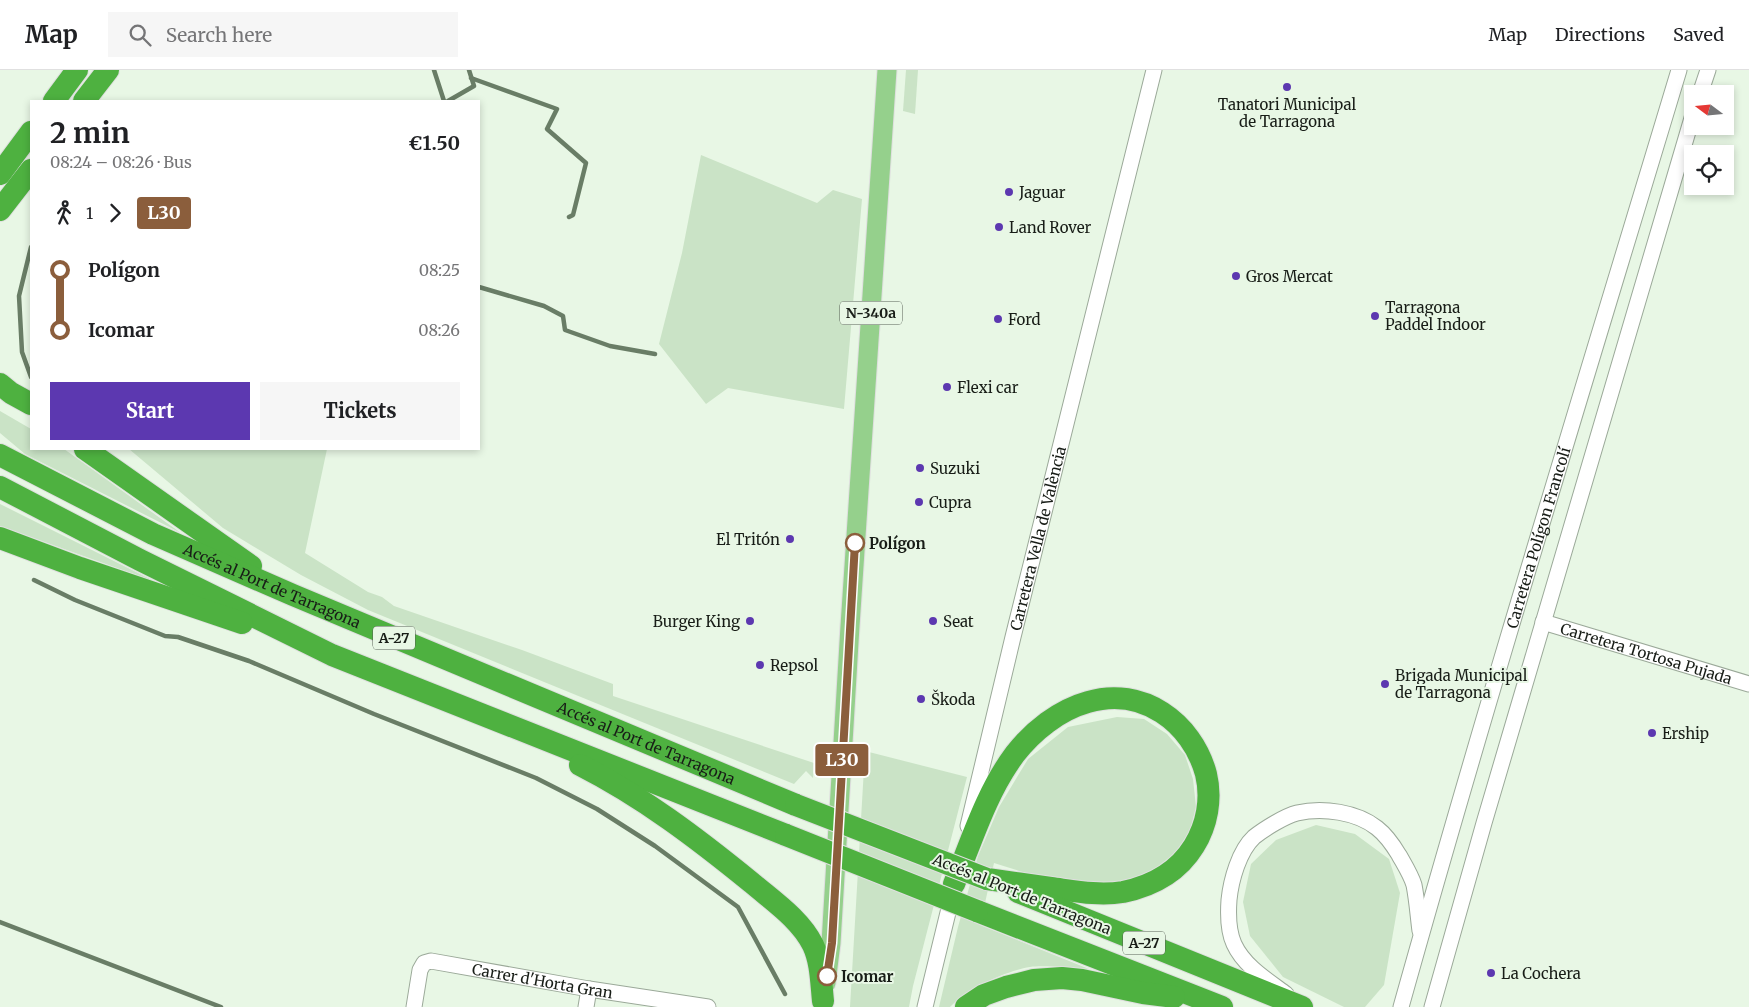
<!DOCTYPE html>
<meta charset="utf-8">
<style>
:root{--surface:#fff;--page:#f6f6f6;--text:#202124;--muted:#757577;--line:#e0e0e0;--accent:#5c38b0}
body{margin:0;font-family:Merriweather,serif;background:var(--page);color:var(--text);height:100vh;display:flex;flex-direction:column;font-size:19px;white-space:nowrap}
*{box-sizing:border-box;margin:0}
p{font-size:16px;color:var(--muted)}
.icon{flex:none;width:28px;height:28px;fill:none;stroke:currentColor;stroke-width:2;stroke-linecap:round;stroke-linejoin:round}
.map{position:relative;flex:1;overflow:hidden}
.drawer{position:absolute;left:30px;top:30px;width:450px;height:350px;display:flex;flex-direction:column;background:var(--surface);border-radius:0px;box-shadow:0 2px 8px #0003}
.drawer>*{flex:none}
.badge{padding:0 10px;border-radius:4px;font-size:18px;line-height:32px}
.needle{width:32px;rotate:286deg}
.tools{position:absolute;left:1684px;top:15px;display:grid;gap:10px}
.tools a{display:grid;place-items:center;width:50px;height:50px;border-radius:0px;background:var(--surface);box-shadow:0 2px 8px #0003;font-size:25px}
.map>.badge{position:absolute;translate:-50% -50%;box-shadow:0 0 0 2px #fff}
.legs{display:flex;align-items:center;gap:8px;height:55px;padding:0 20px;font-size:16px}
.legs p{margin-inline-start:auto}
.headline{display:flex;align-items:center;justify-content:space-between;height:85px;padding:0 20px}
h1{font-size:28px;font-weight:700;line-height:38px}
.button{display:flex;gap:10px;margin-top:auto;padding:10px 20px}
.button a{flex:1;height:58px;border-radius:0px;background:var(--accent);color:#fff;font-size:20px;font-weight:700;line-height:58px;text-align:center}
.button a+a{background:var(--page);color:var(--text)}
ul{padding:0 20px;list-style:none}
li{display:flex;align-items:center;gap:18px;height:60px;font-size:19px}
li i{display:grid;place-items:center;width:8px;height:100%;margin:0 6px;background:currentColor}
li i::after{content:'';width:12px;height:12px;margin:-6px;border:4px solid;border-radius:50%;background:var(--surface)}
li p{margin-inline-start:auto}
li:first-child i{background:linear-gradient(#0000 50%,currentColor 0)}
li:last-child i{background:linear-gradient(currentColor 50%,#0000 0)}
header{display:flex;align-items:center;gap:30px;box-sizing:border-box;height:70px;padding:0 25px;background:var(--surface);border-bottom:1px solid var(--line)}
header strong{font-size:24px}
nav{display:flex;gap:28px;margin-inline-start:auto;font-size:18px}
.search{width:350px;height:45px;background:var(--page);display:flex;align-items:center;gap:12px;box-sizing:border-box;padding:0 18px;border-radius:0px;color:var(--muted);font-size:19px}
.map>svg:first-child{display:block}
.green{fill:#cae3c6}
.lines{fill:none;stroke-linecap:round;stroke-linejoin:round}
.stream{stroke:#697d66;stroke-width:4.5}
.minor-casing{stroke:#9ba999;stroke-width:17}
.major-casing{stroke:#dfdfdf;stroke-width:21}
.highway-casing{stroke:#dfdfdf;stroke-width:24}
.minor{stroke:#fff;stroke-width:15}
.major{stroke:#95d08c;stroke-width:19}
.highway{stroke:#4eb140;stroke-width:22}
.highway-bridge-casing{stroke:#dfdfdf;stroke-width:24;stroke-linecap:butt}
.highway-bridge{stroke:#4eb140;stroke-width:22}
.line-1-casing{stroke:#fff;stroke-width:11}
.line-1{stroke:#8b5e3c;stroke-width:8}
.poi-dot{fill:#5c38b0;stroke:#e8f7e5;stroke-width:2}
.stop-1-dot{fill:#fff;stroke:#8b5e3c;stroke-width:2.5}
.labels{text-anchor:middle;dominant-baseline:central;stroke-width:4;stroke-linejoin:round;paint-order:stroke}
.shield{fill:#e8f7e5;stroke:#565e55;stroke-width:1}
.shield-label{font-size:14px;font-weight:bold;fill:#181d17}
.poi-label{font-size:15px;fill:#181d17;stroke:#e8f7e5;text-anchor:start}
.street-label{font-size:15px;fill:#181d17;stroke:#e8f7e5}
.stop-label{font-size:15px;font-weight:bold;fill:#181d17;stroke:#e8f7e5;text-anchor:start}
</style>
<header>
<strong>Map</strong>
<div class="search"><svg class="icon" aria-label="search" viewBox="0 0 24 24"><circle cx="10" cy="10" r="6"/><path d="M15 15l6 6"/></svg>Search here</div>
<nav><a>Map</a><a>Directions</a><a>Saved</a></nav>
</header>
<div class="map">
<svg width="1749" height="937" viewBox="0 0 1749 937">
<rect width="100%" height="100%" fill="#e8f7e5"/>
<!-- green -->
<g class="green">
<path d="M 906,0 L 918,0 L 915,44 L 903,41 Z"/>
<path d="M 701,85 L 817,133 L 833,120 L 862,129 L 844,339 L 728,318 L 706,334 L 659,274 L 682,183 Z"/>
<path d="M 0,341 L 31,359 L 31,379 L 64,379 L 181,463 L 25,384 L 0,363 Z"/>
<path d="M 129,379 L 327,379 L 305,483 L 368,522 L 382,527 L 394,536 L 522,580 L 613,614 L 613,626 L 814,693 L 813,708 L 806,701 L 794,714 L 368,540 L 301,505 L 223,458 Z"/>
<path d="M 0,434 L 156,512 L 0,456 Z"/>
<path d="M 1117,647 L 1144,649 L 1167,664 L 1185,685 L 1193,709 L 1196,737 L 1190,761 L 1175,783 L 1151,802 L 1120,812 L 1076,816 L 1029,804 L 994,793 L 980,855 L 1089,899 C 1073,898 1044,895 1030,897 C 1005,901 967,919 950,937 L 939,937 L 958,857 L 978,786 L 999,737 L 1028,689 L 1068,657 Z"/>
<path d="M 865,681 L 967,707 L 913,916 L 909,937 L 850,937 Z"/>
<path d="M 1316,755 L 1355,764 L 1389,789 L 1400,823 L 1384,915 L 1365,937 L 1344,937 L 1283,907 L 1250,866 L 1243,832 L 1251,794 L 1276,770 Z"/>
</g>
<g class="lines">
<!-- stream -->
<g class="stream">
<path d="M 434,0 L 444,31"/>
<path d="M 471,8 L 557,39 L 547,59 L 586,93 L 573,145 L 569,147"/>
<path d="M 448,31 L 474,16 L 469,0"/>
<path d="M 31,177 L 19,226 L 22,282 L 31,307"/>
<path d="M 479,217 L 544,236 L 563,246 L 565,260 L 610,276 L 655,284"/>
<path d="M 34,510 L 75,530 L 165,566 L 178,567 L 249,591 L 374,644 L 536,708 L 597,739 L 655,776 L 738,837 L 785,924"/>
<path d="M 0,852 L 221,937"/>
</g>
<defs>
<g id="minor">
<path d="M 1700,24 L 1708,0"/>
<path id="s1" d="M 1543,552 L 1749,614"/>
<path id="s2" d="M 968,756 L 1013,567 L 1154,0"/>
<path d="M 1286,924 C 1267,910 1244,896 1234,874 C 1228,861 1228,844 1229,830 C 1231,810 1239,781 1254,767 C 1264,759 1285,746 1297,743 C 1323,737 1357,742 1377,758 C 1386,765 1393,775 1399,785 C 1404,794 1411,805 1414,815 C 1417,830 1418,846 1420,861"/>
<path id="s3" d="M 414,937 L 420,900 L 424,893 L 431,891 L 589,919 L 708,937"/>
<path d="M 586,937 L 589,919"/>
<path d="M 925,937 L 953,822"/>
<path id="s4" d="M 1401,937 C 1489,623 1585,312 1679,0"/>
<path d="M 1432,937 L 1484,753 L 1692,48"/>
</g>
<path id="major" d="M 826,913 L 831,873 L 850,556 L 887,0"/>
<g id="highway">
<path d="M 54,31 L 77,0"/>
<path d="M 84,31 L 108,0"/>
<path d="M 0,104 L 31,62"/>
<path d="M 0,140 L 31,100"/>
<path d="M 0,314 L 11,323 L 31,334"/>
<path d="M 85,379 L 251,496"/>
<path id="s5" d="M 0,385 L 153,464 L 293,525 L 796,735"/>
<path d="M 0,417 L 140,490 L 332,585 L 786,765"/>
<path d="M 0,468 L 80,498 L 242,553"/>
<path d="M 580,695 C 643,727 698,769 752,813 C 773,831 800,849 813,875 C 821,892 821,912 823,931"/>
<path d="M 954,814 C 972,770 986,723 1015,684 C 1033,661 1059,640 1088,632 C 1142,616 1192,652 1206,704 C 1212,729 1207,755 1194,776 C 1178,802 1152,816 1123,822 C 1099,826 1074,821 1051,818 C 1030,815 1008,812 987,809"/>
<path d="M 1018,822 L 1302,937"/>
<path d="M 977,841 L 1222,937"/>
<path d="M 966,937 L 984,925 L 1006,917 L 1034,910 L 1062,908 L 1082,910 L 1143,923 L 1174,927"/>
</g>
</defs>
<!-- minor casing -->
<use href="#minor" class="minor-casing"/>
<!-- major casing -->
<use href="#major" class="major-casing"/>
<!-- highway casing -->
<use href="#highway" class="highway-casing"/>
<!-- minor -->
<use href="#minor" class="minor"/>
<!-- major -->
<use href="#major" class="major"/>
<!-- highway -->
<use href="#highway" class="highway"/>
<defs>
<g id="highway-bridge">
<path d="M 796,735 L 987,809"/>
<path d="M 786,765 L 977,841"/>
</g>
</defs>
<!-- highway-bridge casing -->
<use href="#highway-bridge" class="highway-bridge-casing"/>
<!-- highway-bridge -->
<use href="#highway-bridge" class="highway-bridge"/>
</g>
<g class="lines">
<defs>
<path id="line-1" d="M 827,906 L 832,873 L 855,473"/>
</defs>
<!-- line-1 casing -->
<use href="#line-1" class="line-1-casing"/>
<!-- line-1 -->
<use href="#line-1" class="line-1"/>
</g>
<!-- markers -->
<g class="poi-dot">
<circle cx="1287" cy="17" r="5"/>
<circle cx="1009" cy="122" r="5"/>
<circle cx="999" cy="157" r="5"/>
<circle cx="1236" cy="206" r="5"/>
<circle cx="1375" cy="246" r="5"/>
<circle cx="998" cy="249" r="5"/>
<circle cx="947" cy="317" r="5"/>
<circle cx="920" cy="398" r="5"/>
<circle cx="919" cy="432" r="5"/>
<circle cx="790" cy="469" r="5"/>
<circle cx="750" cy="551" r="5"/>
<circle cx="933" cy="551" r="5"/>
<circle cx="760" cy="595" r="5"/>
<circle cx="1385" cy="614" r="5"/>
<circle cx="921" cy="629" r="5"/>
<circle cx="1652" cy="663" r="5"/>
<circle cx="1491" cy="903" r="5"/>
</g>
<g class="stop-1-dot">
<circle cx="855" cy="473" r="9"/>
<circle cx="827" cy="906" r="9"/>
</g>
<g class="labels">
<!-- shield labels -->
<g class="shield">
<rect x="840" y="231.5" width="62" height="23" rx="4"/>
<rect x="373" y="556.5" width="42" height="23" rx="4"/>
<rect x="1123" y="861.5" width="42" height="23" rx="4"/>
</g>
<g class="shield-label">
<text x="871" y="243">N-340a</text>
<text x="394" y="568">A-27</text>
<text x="1144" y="873">A-27</text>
</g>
<!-- poi labels -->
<g class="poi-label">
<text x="1287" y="34" text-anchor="middle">Tanatori Municipal<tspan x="1287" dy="17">de Tarragona</tspan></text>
<text x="1019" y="122">Jaguar</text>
<text x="1009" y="157">Land Rover</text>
<text x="1246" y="206">Gros Mercat</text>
<text x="1385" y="237">Tarragona<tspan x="1385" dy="17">Paddel Indoor</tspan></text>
<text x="1008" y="249">Ford</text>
<text x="957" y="317">Flexi car</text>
<text x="930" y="398">Suzuki</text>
<text x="929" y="432">Cupra</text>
<text x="780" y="469" text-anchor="end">El Tritón</text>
<text x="740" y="551" text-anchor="end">Burger King</text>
<text x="943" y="551">Seat</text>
<text x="770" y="595">Repsol</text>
<text x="1395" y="605">Brigada Municipal<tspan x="1395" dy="17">de Tarragona</tspan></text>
<text x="931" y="629">Škoda</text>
<text x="1662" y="663">Ership</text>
<text x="1501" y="903">La Cochera</text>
</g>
<!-- street labels -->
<g class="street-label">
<text stroke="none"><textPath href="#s2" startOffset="296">Carretera Vella de València</textPath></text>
<text stroke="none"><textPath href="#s4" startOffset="489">Carretera Polígon Francolí</textPath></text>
<text stroke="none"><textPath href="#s5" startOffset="302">Accés al Port de Tarragona</textPath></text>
<text stroke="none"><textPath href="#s1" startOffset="108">Carretera Tortosa Pujada</textPath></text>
<text stroke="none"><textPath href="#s5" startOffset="708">Accés al Port de Tarragona</textPath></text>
<text transform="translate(1022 824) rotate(22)">Accés al Port de Tarragona</text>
<text stroke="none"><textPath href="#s3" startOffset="166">Carrer d'Horta Gran</textPath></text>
</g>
<!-- stop labels -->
<g class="stop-label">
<text x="869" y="473">Polígon</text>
<text x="841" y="906">Icomar</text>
</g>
</g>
</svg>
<div class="tools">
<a><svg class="needle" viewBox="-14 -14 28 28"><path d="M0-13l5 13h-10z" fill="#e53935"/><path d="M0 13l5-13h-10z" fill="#757577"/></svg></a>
<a><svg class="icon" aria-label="locate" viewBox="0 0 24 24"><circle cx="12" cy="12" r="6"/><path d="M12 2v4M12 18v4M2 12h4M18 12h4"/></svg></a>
</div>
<b class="badge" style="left:842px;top:690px;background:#8b5e3c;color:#fff">L30</b>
<section class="drawer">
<div class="headline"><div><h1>2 min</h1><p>08:24 – 08:26 · Bus</p></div><b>€1.50</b></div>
<div class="legs"><svg class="icon" aria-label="walk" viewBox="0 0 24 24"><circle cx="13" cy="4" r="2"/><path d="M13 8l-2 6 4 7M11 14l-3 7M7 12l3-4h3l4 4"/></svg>1<svg class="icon" aria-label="forward" viewBox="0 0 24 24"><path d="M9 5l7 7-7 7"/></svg><b class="badge" style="background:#8b5e3c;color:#fff">L30</b></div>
<ul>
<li><i style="color:#8b5e3c"></i><b>Polígon</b><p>08:25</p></li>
<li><i style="color:#8b5e3c"></i><b>Icomar</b><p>08:26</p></li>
</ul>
<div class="button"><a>Start</a><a>Tickets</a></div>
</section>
</div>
